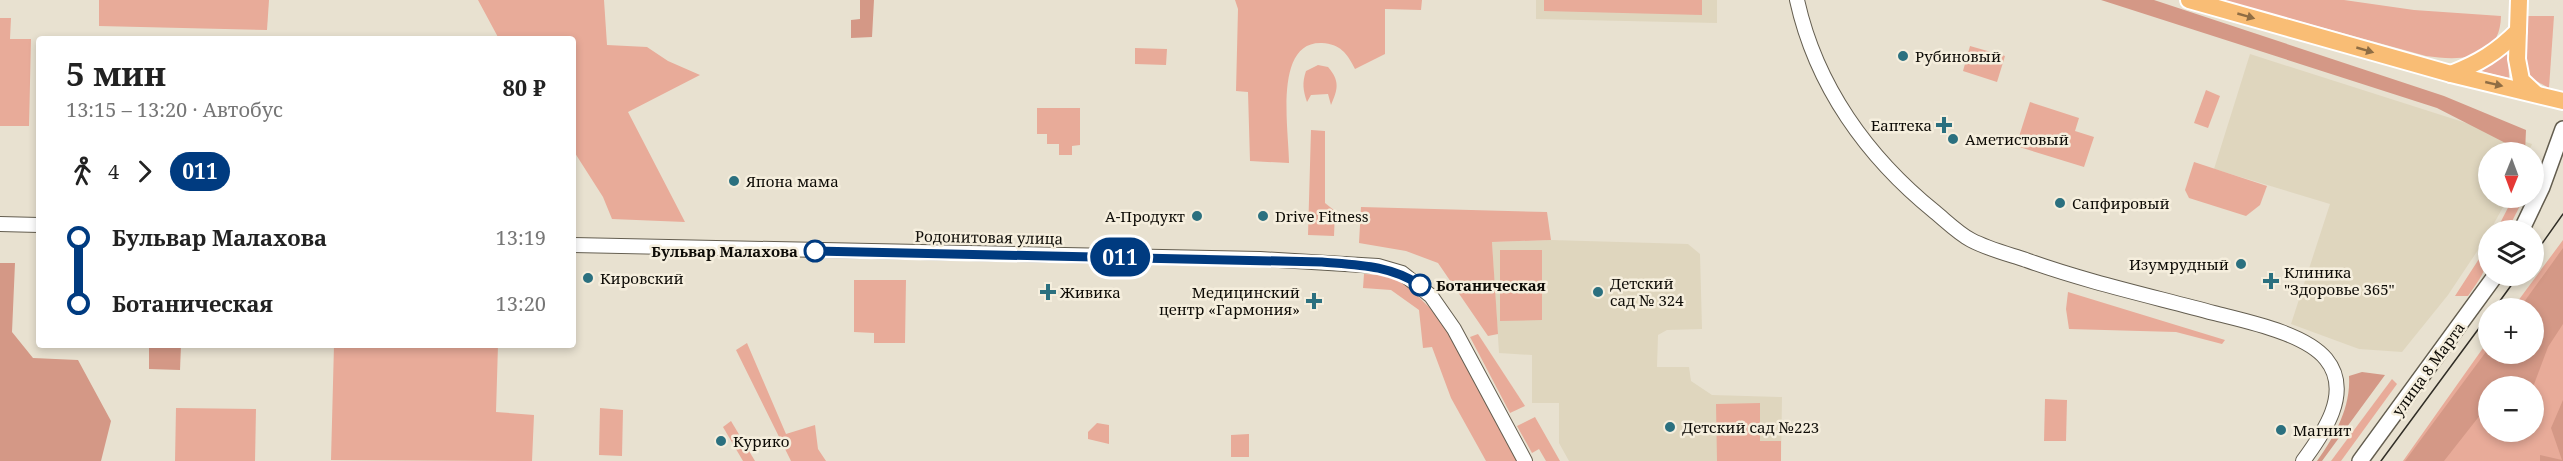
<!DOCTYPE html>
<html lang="ru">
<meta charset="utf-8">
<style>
:root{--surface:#fff;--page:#f2f2f2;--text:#222;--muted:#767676}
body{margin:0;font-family:"Noto Serif",serif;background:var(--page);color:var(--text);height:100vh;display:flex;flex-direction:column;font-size:22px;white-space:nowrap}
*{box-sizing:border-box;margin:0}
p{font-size:20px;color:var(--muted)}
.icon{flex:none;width:33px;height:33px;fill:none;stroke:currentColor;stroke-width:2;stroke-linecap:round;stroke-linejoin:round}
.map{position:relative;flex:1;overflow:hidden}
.sheet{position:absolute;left:36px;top:36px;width:540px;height:312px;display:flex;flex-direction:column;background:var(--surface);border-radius:6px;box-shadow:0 3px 9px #0003}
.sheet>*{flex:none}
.badge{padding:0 12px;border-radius:20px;font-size:21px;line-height:39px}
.needle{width:39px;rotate:181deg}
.tools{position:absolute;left:2478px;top:142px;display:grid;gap:12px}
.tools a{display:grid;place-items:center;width:66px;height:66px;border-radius:50%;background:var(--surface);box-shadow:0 3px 9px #0003;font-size:30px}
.map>.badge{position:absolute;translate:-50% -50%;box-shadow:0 0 0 3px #fff}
.legs{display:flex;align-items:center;gap:9px;height:66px;padding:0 30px;font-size:20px}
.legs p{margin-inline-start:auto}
.head{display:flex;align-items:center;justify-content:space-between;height:102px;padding:0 30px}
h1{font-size:33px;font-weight:700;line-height:45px}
ul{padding:0 30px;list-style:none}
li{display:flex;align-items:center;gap:21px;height:66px;font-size:22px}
li i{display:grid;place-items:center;width:9px;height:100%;margin:0 8px;background:currentColor}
li i::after{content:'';width:15px;height:15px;margin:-8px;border:4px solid;border-radius:50%;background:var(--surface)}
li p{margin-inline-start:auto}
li:first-child i{background:linear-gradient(#0000 50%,currentColor 0)}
li:last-child i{background:linear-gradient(currentColor 50%,#0000 0)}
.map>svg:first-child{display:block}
.built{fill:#dfd6be}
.green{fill:#e8ab99;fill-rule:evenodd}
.forest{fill:#d49886}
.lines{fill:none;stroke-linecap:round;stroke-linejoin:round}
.tertiary-casing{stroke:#635d4f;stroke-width:16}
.secondary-casing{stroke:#635d4f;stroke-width:18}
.primary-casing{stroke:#fff;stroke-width:20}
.tertiary{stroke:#fff;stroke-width:14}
.secondary{stroke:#fff;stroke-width:15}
.primary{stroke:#f9bd75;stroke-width:16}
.tram{stroke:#302d26;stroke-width:1.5}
.oneway{fill:#8f6d44}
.line-1-casing{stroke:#fff;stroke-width:14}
.line-1{stroke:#003b80;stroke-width:9}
.poi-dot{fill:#2b707f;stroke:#f5eedd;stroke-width:2}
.stop-1-dot{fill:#fff;stroke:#003b80;stroke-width:3}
.labels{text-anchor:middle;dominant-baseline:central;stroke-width:5;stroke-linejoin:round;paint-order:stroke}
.poi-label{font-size:15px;fill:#0e0c07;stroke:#f5eedd;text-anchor:start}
.street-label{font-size:15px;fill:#0e0c07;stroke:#f5eedd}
.stop-label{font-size:15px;font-weight:bold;fill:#0e0c07;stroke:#f5eedd;text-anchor:end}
</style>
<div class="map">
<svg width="2563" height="461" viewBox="0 0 2563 461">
<rect width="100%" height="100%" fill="#e8e1d0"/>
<!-- built -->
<g class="built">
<path d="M 1536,0 L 1717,0 L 1717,23 L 1536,19 Z"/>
<path d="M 2250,54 L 2532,144 L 2528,153 L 2488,153 L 2488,198 L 2508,198 L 2486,238 L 2448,295 L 2402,352 L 2359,349 L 2291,324 L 2330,204 L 2214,169 Z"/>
<path d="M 1551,240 L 1688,244 L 1700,254 L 1702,329 L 1667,330 L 1658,335 L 1657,367 L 1689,367 L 1691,381 L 1712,395 L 1782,397 L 1781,461 L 1569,461 L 1559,443 L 1559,403 L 1532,403 L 1532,355 L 1499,353 L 1492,242 Z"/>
</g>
<!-- green -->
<g class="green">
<path d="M 99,0 L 269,0 L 267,30 L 99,26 Z"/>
<path d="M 478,0 L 604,0 L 607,45 L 647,47 L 668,61 L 700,75 L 628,112 L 685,222 L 612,219 L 603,197 L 573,150 L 573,39 L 499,39 Z"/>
<path d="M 1235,0 L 1422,0 L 1421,10 L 1385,9 L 1385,54 L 1355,69 C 1347,53 1340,44 1322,43 C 1273,41 1289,130 1289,163 L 1250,161 L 1248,92 L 1236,91 L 1238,9 Z"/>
<path d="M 1544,0 L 1702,0 L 1702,15 L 1544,11 Z"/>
<path d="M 2222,0 L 2344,0 L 2414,10 L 2501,16 C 2500,61 2460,61 2426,56 Z"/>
<path d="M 2525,16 L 2554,16 L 2549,88 L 2527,76 L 2524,66 Z"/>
<path d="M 0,18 L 11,18 L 10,39 L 31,39 L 29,126 L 0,126 Z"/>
<path d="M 1970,46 L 2005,56 L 1997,82 L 1963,71 Z"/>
<path d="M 1135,48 L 1167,49 L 1166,65 L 1135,64 Z"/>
<path d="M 2508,49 L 2509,78 L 2480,71 Z"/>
<path d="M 1318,65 L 1328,67 C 1340,81 1338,89 1331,105 L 1328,94 L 1311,95 L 1307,102 C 1303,90 1302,83 1306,71 Z"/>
<path d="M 2206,90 L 2220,96 L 2208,128 L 2194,123 Z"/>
<path d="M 2030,102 L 2079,118 L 2075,131 L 2094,137 L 2084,167 L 2016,146 Z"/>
<path d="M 1037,108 L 1080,108 L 1080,145 L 1072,146 L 1072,155 L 1059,155 L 1059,144 L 1047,144 L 1047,134 L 1037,134 Z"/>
<path d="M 1311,130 L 1325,131 L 1325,203 L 1335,211 L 1334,236 L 1308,235 Z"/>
<path d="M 2194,162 L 2267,186 L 2260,205 L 2246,216 L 2189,198 L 2185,190 Z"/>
<path d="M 2513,198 L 2524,198 L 2507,231 L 2496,231 Z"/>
<path d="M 1361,207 L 1547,212 L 1551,240 L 1492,242 L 1498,334 L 1488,336 L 1438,263 L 1406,251 L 1359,243 Z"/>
<path d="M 2563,240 L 2563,461 L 2403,461 L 2488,341 L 2488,354 L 2534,354 L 2534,309 L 2512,309 ZM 2488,387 L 2534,387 L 2534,432 L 2488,432 Z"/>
<path d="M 2488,245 C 2489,269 2481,277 2468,296 L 2455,296 Z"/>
<path d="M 1500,250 L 1542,250 L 1542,320 L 1500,321 Z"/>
<path d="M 1364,274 L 1382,275 L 1403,282 L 1429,307 L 1445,327 L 1517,461 L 1486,461 L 1451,398 L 1432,347 L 1423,348 L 1419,310 L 1391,290 L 1363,288 Z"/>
<path d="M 854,280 L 906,280 L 905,343 L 874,343 L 874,333 L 854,332 Z"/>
<path d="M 2068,292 L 2225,340 L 2222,344 L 2176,332 L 2069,329 L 2066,309 Z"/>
<path d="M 1478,334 L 1525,406 L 1510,413 L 1470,337 Z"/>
<path d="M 747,343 L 786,434 L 815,425 L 818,449 L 826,461 L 791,461 L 736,350 Z"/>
<path d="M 334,345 L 498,345 L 496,412 L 534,415 L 532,461 L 331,460 Z"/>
<path d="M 2392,379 L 2397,384 L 2341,461 L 2331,461 Z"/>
<path d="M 2045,399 L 2067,400 L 2066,441 L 2044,441 Z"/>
<path d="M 1760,403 L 1760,441 L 1781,441 L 1781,461 L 1717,461 L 1716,404 Z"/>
<path d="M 176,408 L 256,409 L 255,461 L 175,461 Z"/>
<path d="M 600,408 L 623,410 L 622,456 L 599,455 Z"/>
<path d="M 1535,417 L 1560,461 L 1546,461 L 1539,449 L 1532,453 L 1517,426 Z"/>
<path d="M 731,421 L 755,461 L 743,461 L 723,427 Z"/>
<path d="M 1097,423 L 1109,425 L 1109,444 L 1088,439 L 1088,432 Z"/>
<path d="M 1249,434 L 1249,457 L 1231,457 L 1231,435 Z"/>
</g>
<!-- forest -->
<g class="forest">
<path d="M 860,0 L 874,0 L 872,37 L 851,38 L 851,20 L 860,19 Z"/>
<path d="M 2101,0 L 2154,0 L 2444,96 L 2526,130 L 2525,153 L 2437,108 Z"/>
<path d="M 2563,248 L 2563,324 L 2548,347 L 2533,387 L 2488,387 L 2488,405 L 2444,461 L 2405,461 L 2488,349 L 2488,354 L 2534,354 L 2534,309 L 2519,309 Z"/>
<path d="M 0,263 L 15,263 L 12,332 L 33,358 L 78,360 L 111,421 L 101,461 L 0,461 Z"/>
<path d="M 149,345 L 181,345 L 180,370 L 149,369 Z"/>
<path d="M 2362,372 L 2385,375 L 2322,461 L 2317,461 C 2335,436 2351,407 2349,376 Z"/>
<path d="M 2563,400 L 2563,461 L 2540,461 L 2540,455 L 2562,460 L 2551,428 Z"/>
</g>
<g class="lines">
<defs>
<g id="tertiary">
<path d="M 1797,0 C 1816,86 1867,157 1935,212 C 1946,221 1958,233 1971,240 C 1988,249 2008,254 2026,260 C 2087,282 2151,296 2214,313 C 2245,321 2305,333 2326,359 C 2353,392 2323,434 2303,461"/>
<path d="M 0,224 L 39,225"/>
<path d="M 573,245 L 1260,259 L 1378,266 L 1402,273 L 1431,296 L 1454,329 L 1525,461"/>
</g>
<g id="secondary">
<path d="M 2521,231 L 2542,187 L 2563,129"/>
<path d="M 2360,461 L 2495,276"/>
</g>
<g id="primary">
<path d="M 2189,0 L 2451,74 L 2563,101"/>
<path d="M 2519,0 L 2517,59 L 2521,80 L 2536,94"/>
<path d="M 2451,74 C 2479,63 2497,52 2518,31"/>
</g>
</defs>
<!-- tertiary casing -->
<use href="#tertiary" class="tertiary-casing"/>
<!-- secondary casing -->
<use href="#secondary" class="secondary-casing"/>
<!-- primary casing -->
<use href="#primary" class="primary-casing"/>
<!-- tertiary -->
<use href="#tertiary" class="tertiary"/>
<!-- secondary -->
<use href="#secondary" class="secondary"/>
<!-- primary -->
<use href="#primary" class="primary"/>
<!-- tram -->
<g class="tram">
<path d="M 2534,255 L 2563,214"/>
<path d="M 2494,309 L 2518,276"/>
<path d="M 2381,461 L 2488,316"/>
</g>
</g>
<!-- one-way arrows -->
<defs><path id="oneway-solid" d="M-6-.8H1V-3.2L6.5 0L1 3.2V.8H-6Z" transform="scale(1.5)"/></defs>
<g class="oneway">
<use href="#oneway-solid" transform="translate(2246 16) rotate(16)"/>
<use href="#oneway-solid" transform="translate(2365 50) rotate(16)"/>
<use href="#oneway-solid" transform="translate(2494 84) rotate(13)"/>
</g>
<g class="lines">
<defs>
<path id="line-1" d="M 815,251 L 1322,262 C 1358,265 1389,265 1420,285"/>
</defs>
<!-- line-1 casing -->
<use href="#line-1" class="line-1-casing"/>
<!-- line-1 -->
<use href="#line-1" class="line-1"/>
</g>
<!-- markers -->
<g class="poi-dot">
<circle cx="1903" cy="56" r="6"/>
<path d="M1941 116h6v6h6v6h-6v6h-6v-6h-6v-6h6z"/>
<circle cx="1953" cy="139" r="6"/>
<circle cx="734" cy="181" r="6"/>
<circle cx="2060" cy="203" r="6"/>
<circle cx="1197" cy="216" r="6"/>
<circle cx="1263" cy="216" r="6"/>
<circle cx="2241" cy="264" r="6"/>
<circle cx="588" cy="278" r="6"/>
<path d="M2268 272h6v6h6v6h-6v6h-6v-6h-6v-6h6z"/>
<path d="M1045 283h6v6h6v6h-6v6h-6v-6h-6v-6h6z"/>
<circle cx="1598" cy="292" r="6"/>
<path d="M1311 292h6v6h6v6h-6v6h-6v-6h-6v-6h6z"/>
<circle cx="1670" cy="427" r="6"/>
<circle cx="2281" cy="430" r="6"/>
<circle cx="721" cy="441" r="6"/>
</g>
<g class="stop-1-dot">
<circle cx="815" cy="251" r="10"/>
<circle cx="1420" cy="285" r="10"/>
</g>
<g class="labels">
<!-- poi labels -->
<g class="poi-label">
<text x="1915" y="56">Рубиновый</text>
<text x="1932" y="125" text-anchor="end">Еаптека</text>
<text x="1965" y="139">Аметистовый</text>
<text x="746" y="181">Япона мама</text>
<text x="2072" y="203">Сапфировый</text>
<text x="1185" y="216" text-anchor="end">А-Продукт</text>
<text x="1275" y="216">Drive Fitness</text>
<text x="2229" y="264" text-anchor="end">Изумрудный</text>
<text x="2284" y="272">Клиника<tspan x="2284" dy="17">"Здоровье 365"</tspan></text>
<text x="600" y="278">Кировский</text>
<text x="1610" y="283">Детский<tspan x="1610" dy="17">сад № 324</tspan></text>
<text x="1060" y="292">Живика</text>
<text x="1300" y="292" text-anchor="end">Медицинский<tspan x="1300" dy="17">центр «Гармония»</tspan></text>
<text x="1682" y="427">Детский сад №223</text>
<text x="2293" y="430">Магнит</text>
<text x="733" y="441">Курико</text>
</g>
<!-- street labels -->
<g class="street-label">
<text transform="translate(989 237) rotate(1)">Родонитовая улица</text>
<text transform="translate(2428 369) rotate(-54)">улица 8 Марта</text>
</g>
<!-- stop labels -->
<g class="stop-label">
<text x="798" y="251">Бульвар Малахова</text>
<text x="1436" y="285" text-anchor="start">Ботаническая</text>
</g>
</g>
</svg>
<div class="tools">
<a><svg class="needle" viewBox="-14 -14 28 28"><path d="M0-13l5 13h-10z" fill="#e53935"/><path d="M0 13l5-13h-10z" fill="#767676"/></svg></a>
<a><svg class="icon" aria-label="layers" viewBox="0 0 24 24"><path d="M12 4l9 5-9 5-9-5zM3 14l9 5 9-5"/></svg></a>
<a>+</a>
<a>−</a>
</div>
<b class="badge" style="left:1120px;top:257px;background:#003b80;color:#fff">011</b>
<section class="sheet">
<div class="head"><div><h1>5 мин</h1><p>13:15 – 13:20 · Автобус</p></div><b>80 ₽</b></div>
<div class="legs"><svg class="icon" aria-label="walk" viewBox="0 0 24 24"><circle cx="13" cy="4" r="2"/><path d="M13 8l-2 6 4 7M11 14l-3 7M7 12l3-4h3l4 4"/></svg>4<svg class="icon" aria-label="forward" viewBox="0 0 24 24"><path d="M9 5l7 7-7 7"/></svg><b class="badge" style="background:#003b80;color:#fff">011</b></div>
<ul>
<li><i style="color:#003b80"></i><b>Бульвар Малахова</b><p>13:19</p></li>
<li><i style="color:#003b80"></i><b>Ботаническая</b><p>13:20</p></li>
</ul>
</section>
</div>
